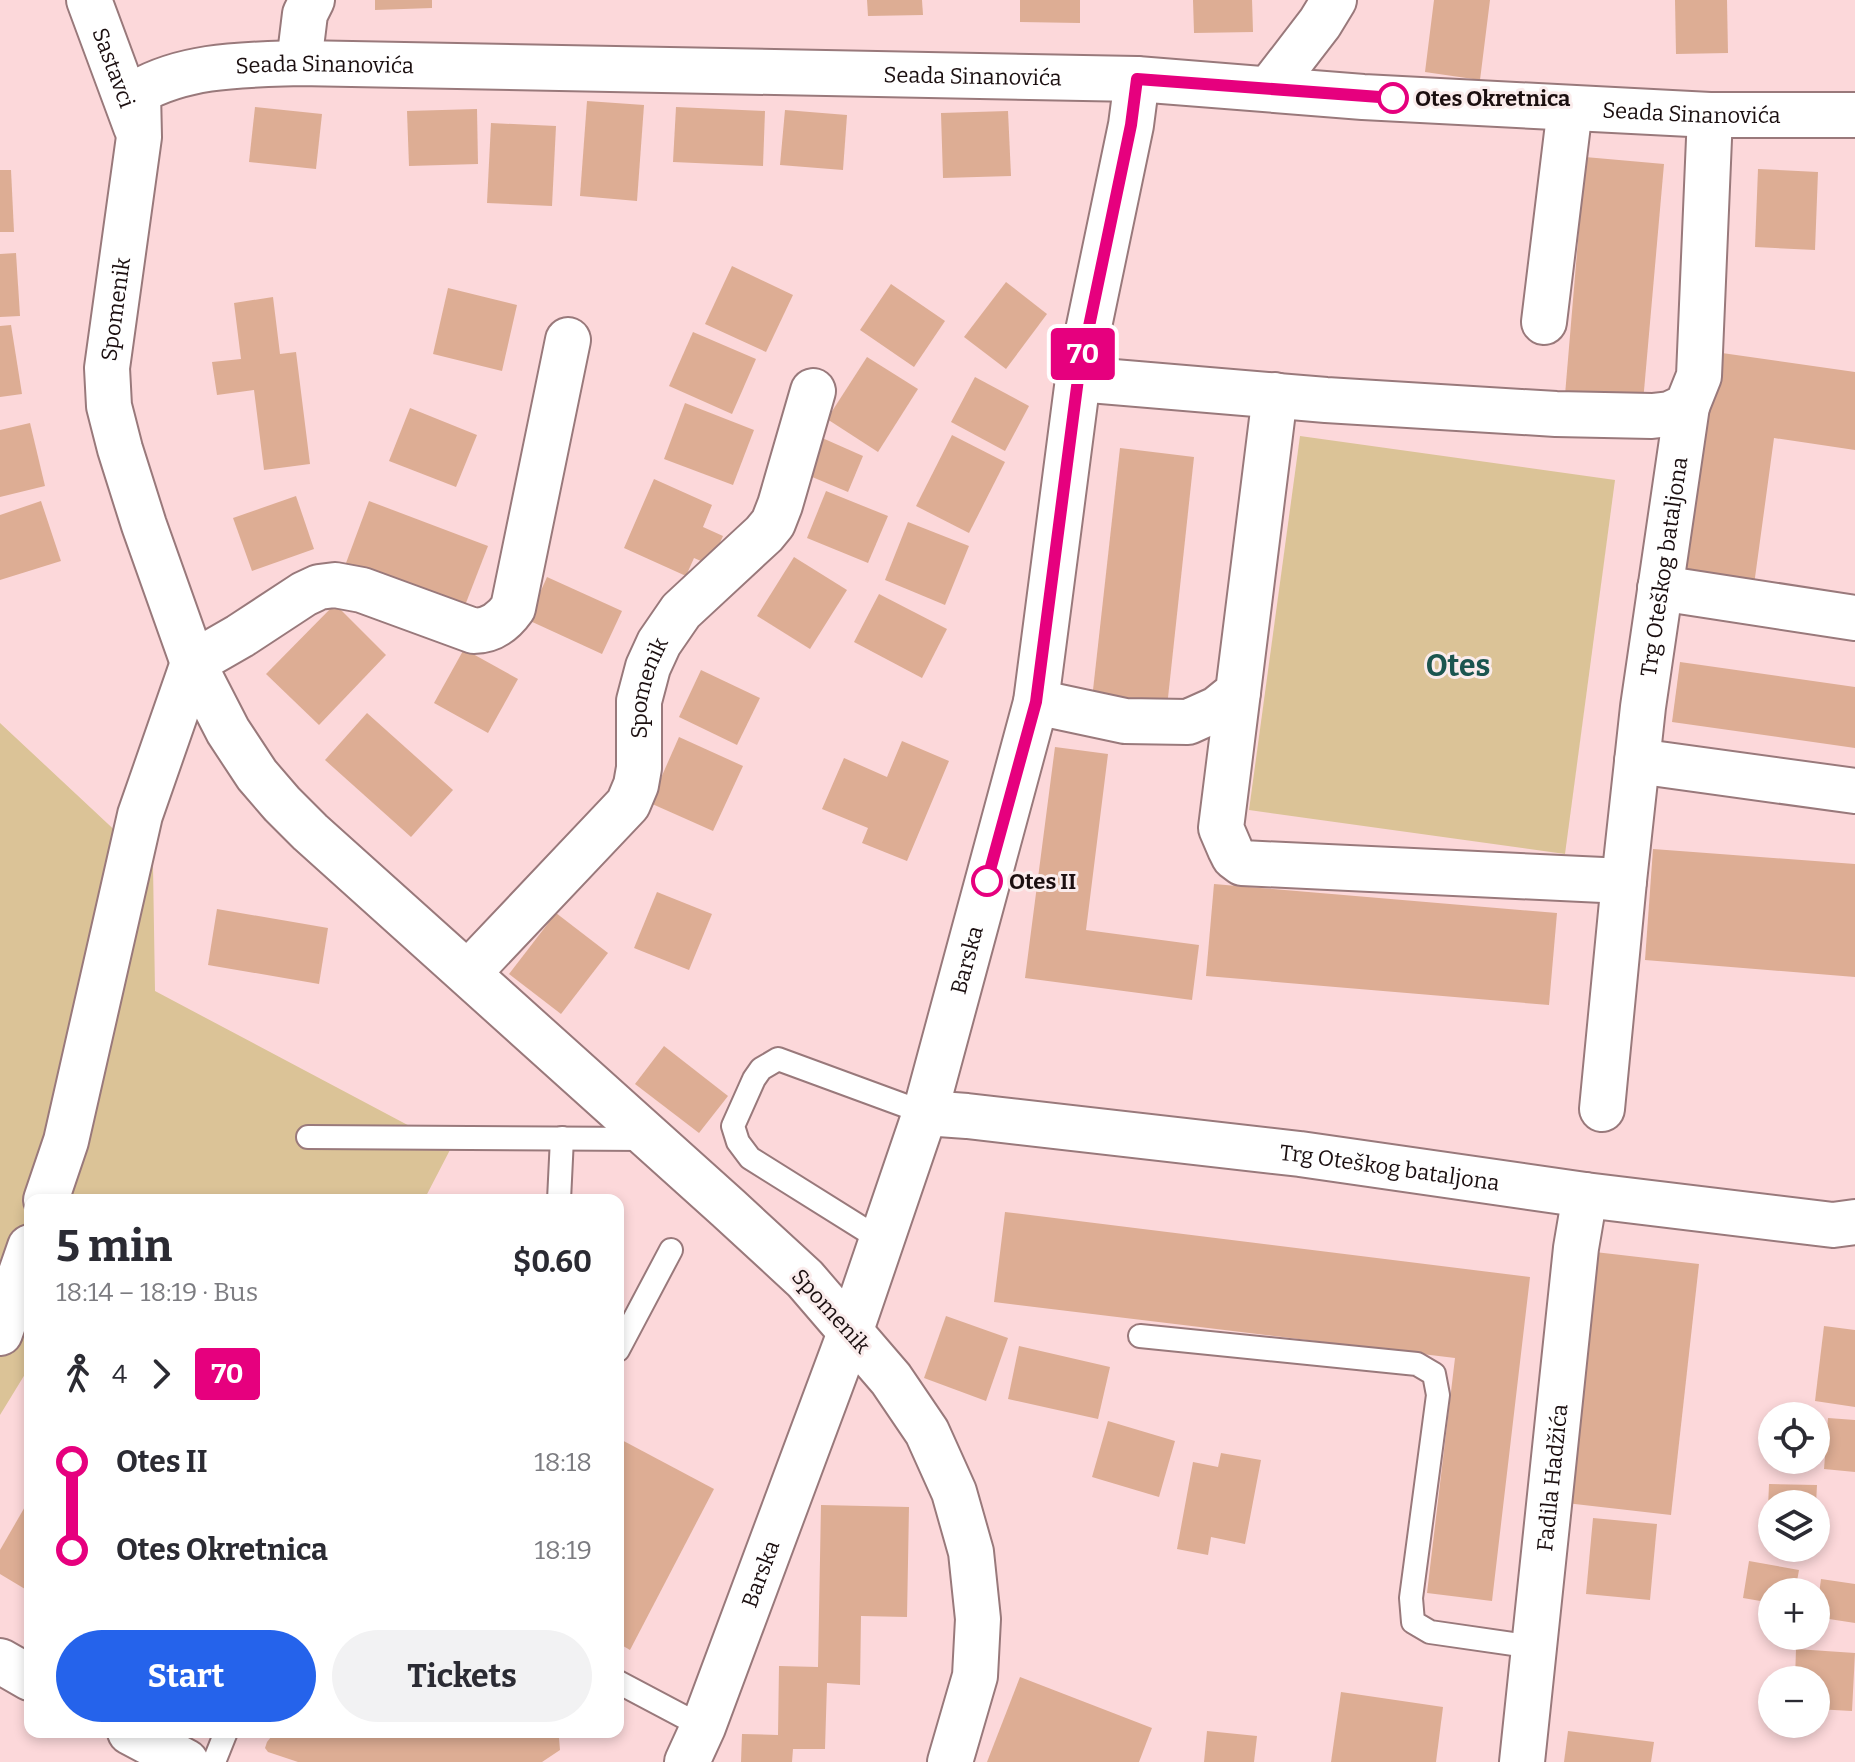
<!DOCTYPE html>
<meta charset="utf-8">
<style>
:root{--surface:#fff;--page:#f2f2f3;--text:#2b2b33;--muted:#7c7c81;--accent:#2563eb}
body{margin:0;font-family:Bitter,serif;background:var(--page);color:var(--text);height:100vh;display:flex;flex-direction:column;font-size:30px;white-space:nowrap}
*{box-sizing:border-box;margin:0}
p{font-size:26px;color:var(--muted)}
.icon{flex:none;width:44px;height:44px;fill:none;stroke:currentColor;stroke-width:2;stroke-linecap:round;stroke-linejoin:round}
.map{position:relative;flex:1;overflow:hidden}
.panel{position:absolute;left:24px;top:1194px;width:600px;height:544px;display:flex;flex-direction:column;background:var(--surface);border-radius:16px;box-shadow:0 4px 12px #0003}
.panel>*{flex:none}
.badge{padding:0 16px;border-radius:6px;font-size:28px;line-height:52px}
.fabs{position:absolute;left:1758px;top:1402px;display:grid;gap:16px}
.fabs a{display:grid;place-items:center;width:72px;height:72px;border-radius:50%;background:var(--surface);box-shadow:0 4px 12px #0003;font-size:40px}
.map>.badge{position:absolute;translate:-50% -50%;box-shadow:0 0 0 4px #fff}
.legs{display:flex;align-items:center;gap:12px;height:88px;padding:0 32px;font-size:26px}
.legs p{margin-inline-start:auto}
.overview{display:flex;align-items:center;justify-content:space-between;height:136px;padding:0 32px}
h1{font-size:44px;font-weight:700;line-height:60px}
.cta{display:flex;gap:16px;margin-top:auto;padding:16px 32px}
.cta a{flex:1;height:92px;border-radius:48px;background:var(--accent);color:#fff;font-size:32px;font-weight:700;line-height:92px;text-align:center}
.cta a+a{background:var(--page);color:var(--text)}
ul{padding:0 32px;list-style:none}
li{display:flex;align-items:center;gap:28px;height:88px;font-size:30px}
li i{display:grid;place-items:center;width:12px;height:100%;margin:0 10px;background:currentColor}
li i::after{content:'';width:20px;height:20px;margin:-10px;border:6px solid;border-radius:50%;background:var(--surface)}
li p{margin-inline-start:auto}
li:first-child i{background:linear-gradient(#0000 50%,currentColor 0)}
li:last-child i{background:linear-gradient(currentColor 50%,#0000 0)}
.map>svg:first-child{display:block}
.green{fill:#dbc397}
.building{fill:#ddad94}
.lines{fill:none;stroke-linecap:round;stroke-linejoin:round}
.lane-casing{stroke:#99797b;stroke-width:26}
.street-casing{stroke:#99797b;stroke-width:48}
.lane{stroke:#fff;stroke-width:22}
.street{stroke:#fff;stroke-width:44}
.line-1-casing{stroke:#fff;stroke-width:18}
.line-1{stroke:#e6007e;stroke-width:12}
.stop-1-dot{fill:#fff;stroke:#e6007e;stroke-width:4}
.labels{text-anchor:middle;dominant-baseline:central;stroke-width:6;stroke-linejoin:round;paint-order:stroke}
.street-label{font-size:22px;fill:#1b0f10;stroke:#faecec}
.stop-label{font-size:22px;font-weight:bold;fill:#1b0f10;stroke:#faecec;text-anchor:start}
.district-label{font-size:30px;font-weight:bold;fill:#1b554f;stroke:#faecec}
</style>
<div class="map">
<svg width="1855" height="1762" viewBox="0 0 1855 1762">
<rect width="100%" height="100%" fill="#fcd8da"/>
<!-- green -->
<g class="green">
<path d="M 1300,436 L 1615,480 L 1565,854 L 1249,810 Z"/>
<path d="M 0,723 L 153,866 L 155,991 L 451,1148 L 424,1200 L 30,1200 L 30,1366 L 0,1415 Z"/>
</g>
<!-- building -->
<g class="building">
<path d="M 375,0 L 432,0 L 432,8 L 375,10 Z"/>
<path d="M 867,0 L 922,0 L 923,15 L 868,16 Z"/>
<path d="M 1020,0 L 1080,0 L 1080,23 L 1020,22 Z"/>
<path d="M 1193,0 L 1252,0 L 1253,32 L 1194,33 Z"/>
<path d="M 1434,0 L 1490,0 L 1480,80 L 1425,72 Z"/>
<path d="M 1675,0 L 1727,0 L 1728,53 L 1676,54 Z"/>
<path d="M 587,101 L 644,105 L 637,201 L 580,196 Z"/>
<path d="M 255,107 L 322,114 L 316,169 L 249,162 Z"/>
<path d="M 676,107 L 765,111 L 763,166 L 673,162 Z"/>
<path d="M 477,109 L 478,164 L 409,166 L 407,111 Z"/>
<path d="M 785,110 L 847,115 L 843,170 L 780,165 Z"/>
<path d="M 1008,111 L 1011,176 L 943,178 L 941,113 Z"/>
<path d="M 491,123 L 556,126 L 552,206 L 487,203 Z"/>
<path d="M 1585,157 L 1664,164 L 1643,402 L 1565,395 Z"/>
<path d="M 1758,169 L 1818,172 L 1815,250 L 1755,247 Z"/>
<path d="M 0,170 L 11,170 L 14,232 L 0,232 Z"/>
<path d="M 16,253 L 20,316 L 0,317 L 0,254 Z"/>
<path d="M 732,266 L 793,295 L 766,352 L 705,324 Z"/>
<path d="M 1006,282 L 1047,314 L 1006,369 L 964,337 Z"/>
<path d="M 891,284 L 945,321 L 914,367 L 860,330 Z"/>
<path d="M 448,288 L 517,305 L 502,371 L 433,354 Z"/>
<path d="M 273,297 L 280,354 L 296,352 L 310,464 L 264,470 L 254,390 L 217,395 L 212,362 L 241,359 L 234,303 Z"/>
<path d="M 11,325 L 22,394 L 0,397 L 0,326 Z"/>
<path d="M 693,332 L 756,359 L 732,414 L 669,386 Z"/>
<path d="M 1715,352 L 1855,372 L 1855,450 L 1774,438 L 1754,585 L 1685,575 Z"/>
<path d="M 867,357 L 918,389 L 878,452 L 827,419 Z"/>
<path d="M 975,377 L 1029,406 L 1005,451 L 951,422 Z"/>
<path d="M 685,403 L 754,430 L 733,485 L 664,459 Z"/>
<path d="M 410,408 L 477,435 L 456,487 L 389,461 Z"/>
<path d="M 30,423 L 45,486 L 0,497 L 0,430 Z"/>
<path d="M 952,435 L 1005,462 L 969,533 L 916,506 Z"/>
<path d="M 820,437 L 863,456 L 848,492 L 805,474 Z"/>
<path d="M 1120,448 L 1194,457 L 1167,707 L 1092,699 Z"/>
<path d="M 654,479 L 712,505 L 703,527 L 723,536 L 710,565 L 694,558 L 686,576 L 624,548 Z"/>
<path d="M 826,491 L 888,516 L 868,563 L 807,538 Z"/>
<path d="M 296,496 L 314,549 L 252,571 L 233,518 Z"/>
<path d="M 41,501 L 61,561 L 0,580 L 0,515 Z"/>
<path d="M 369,501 L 488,546 L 464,608 L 346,563 Z"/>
<path d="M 908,522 L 969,546 L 945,605 L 885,580 Z"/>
<path d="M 794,557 L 847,590 L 810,649 L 757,616 Z"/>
<path d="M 547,577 L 622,611 L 602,654 L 528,620 Z"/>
<path d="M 879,594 L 947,629 L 922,678 L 854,642 Z"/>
<path d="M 335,604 L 386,655 L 319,725 L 266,674 Z"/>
<path d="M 464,649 L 518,679 L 488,733 L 434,703 Z"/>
<path d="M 1680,662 L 1855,687 L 1855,748 L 1672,722 Z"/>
<path d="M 701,670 L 760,698 L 737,745 L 679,717 Z"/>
<path d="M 367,713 L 453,790 L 411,837 L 325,760 Z"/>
<path d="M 679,737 L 743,766 L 713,831 L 650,803 Z"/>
<path d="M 902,741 L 949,761 L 907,861 L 862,843 L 868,828 L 822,809 L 844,758 L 887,777 Z"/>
<path d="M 1055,747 L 1108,754 L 1086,930 L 1199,945 L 1192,1000 L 1025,978 Z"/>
<path d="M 1653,849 L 1855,864 L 1855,977 L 1645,960 Z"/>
<path d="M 1214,884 L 1557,913 L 1549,1005 L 1206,976 Z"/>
<path d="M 657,892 L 712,914 L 689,970 L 634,948 Z"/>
<path d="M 217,909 L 328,928 L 319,984 L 208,965 Z"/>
<path d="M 556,913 L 608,953 L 561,1014 L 509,974 Z"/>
<path d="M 664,1046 L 728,1096 L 699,1133 L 635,1084 Z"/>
<path d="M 1005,1212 L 1530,1277 L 1492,1601 L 1427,1593 L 1455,1358 L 994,1302 Z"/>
<path d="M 1595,1252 L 1699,1264 L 1671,1515 L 1566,1503 Z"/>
<path d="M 946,1316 L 1008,1338 L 986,1401 L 924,1378 Z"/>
<path d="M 1824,1326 L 1855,1330 L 1855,1407 L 1815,1401 Z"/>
<path d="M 1019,1346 L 1110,1367 L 1098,1419 L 1008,1399 Z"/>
<path d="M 1828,1418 L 1855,1420 L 1855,1472 L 1824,1469 Z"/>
<path d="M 1108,1421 L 1175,1441 L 1159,1497 L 1092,1477 Z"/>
<path d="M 618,1438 L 714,1489 L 630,1650 L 618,1643 Z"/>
<path d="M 1221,1453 L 1261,1460 L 1245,1544 L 1211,1537 L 1208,1555 L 1177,1549 L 1193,1462 L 1218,1467 Z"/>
<path d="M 1769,1484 L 1817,1485 L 1816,1504 L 1772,1504 L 1772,1532 L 1767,1532 Z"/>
<path d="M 30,1498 L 30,1592 L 0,1574 L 0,1550 Z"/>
<path d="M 821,1505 L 909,1507 L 907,1617 L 861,1616 L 860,1685 L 827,1683 L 825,1749 L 793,1749 L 792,1762 L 741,1762 L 742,1734 L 778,1735 L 779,1666 L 818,1667 Z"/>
<path d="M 1593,1518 L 1657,1524 L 1650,1600 L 1586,1594 Z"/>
<path d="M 1749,1561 L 1799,1570 L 1795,1592 L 1772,1592 L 1772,1603 L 1743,1598 Z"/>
<path d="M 1821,1579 L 1855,1584 L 1855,1623 L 1816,1617 Z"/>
<path d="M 1796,1649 L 1855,1653 L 1852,1711 L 1816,1709 L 1816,1680 L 1795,1680 Z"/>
<path d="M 1020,1677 L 1152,1728 L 1139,1762 L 987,1762 Z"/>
<path d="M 1341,1692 L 1443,1707 L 1436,1762 L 1331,1762 Z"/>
<path d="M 1207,1731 L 1257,1736 L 1254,1762 L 1204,1762 Z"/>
<path d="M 1568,1731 L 1654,1742 L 1651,1762 L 1564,1762 Z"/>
<path d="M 275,1732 L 565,1732 L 559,1738 L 560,1750 L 542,1762 L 298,1762 L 268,1752 L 265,1748 L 267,1742 Z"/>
</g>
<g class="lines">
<defs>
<g id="lane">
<path d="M 308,1137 L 647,1139"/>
<path d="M 559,1200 L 562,1138"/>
<path d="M 881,1240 L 750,1158 L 738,1142 L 733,1126 L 754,1079 L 761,1069 L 778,1059 L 925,1113"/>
<path d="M 1140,1336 L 1417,1364 L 1434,1374 L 1438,1395 L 1411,1598 L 1413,1622 L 1430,1632 L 1533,1647"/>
<path d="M 618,1350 L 671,1250"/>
<path d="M 618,1682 L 703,1727"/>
<path d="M 214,1762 L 226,1732"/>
</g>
<g id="street">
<path id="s1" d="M 89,0 L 136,127"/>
<path d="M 299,63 L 305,14 L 312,0"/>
<path d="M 1270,88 L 1320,23 L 1334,0"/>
<path d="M 1544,322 L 1570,108"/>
<path d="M 1078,379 L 1326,400 L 1556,414 L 1652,416 L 1670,414 L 1687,406 L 1699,376 L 1710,115"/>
<path d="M 1660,588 L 1855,618"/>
<path d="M 1238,692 L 1221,828 L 1230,849 L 1234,857 L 1242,863 L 1624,881"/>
<path d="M 1036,702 L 1125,721 L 1188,722 L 1217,709 L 1238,692 L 1275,395"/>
<path d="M 1637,761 L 1855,791"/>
<path id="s2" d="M 468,973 L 628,804 L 636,785 L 639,768 L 639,701 L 648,667 L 659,643 L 681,611 L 764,534 L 773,523 L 780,505 L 813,391"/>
<path id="s3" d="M 1602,1109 L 1624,881 L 1643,707 L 1687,406"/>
<path id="s4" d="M 925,1113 L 967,1116 L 1300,1154 L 1585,1195 L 1833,1225 L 1855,1222"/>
<path d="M 46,1200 L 66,1141 L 140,815 L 193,663 L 240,636 L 304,594 L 319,587 L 335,585 L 362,590 L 474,631 C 490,631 503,622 513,608 L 568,340"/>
<path d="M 0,1333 L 30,1247"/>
<path d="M 0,1661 L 30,1678"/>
<path d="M 130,1732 L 186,1762"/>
<path id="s5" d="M 687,1762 L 703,1727 L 851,1330 L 925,1113 L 1036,702 L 1078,379 L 1131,125 L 1137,79"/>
<path id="s6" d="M 950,1762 L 975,1676 L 978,1619 L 971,1552 L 954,1492 L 927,1432 L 891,1379 L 805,1279 L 728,1208 L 310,832 L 282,804 L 257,775 L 228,731 L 193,663 L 144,525 L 120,449 L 109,406 L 107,368 L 139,137 L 138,92 C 187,64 245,65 299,63 L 1137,79 L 1363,97 L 1710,115 L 1855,115"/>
<path id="s7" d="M 1522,1762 L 1576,1248 L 1585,1195"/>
</g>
</defs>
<!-- lane casing -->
<use href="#lane" class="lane-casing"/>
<!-- street casing -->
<use href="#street" class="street-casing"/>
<!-- lane -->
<use href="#lane" class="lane"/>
<!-- street -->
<use href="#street" class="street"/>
</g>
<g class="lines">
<defs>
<path id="line-1" d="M 987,881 L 1036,702 L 1078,379 L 1131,125 L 1137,79 L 1393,98"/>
</defs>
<!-- line-1 casing -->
<use href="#line-1" class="line-1-casing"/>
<!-- line-1 -->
<use href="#line-1" class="line-1"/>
</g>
<!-- markers -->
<g class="stop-1-dot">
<circle cx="1393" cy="98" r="14"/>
<circle cx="987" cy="881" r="14"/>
</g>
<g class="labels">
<!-- street labels -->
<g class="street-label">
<text stroke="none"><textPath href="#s6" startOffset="2190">Seada Sinanovića</textPath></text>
<text stroke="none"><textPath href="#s1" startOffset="72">Sastavci</textPath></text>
<text stroke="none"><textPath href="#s6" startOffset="2838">Seada Sinanovića</textPath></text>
<text stroke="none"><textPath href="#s6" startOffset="3558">Seada Sinanovića</textPath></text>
<text stroke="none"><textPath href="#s6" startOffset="1780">Spomenik</textPath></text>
<text stroke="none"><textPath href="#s3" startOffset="546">Trg Oteškog bataljona</textPath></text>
<text stroke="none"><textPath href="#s2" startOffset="352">Spomenik</textPath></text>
<text stroke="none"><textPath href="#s5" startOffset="850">Barska</textPath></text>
<text stroke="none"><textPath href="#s4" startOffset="468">Trg Oteškog bataljona</textPath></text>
<text transform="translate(831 1311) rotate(48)">Spomenik</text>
<text stroke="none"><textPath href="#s7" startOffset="286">Fadila Hadžića</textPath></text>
<text stroke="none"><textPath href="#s5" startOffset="202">Barska</textPath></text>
</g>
<!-- stop labels -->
<g class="stop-label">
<text x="1415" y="98">Otes Okretnica</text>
<text x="1009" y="881">Otes II</text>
</g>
<!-- district labels -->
<g class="district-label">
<text x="1458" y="666">Otes</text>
</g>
</g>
</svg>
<div class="fabs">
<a><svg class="icon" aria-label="locate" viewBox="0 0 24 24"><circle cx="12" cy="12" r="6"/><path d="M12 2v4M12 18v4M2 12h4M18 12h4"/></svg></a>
<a><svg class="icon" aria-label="layers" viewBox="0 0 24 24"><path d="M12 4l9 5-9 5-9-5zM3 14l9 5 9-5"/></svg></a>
<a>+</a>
<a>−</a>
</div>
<b class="badge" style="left:1083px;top:354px;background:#e6007e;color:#fff">70</b>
<section class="panel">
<div class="overview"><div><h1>5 min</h1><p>18:14 – 18:19 · Bus</p></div><b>$0.60</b></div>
<div class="legs"><svg class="icon" aria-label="walk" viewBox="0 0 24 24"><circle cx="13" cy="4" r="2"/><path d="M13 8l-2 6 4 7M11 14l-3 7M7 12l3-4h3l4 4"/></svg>4<svg class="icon" aria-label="forward" viewBox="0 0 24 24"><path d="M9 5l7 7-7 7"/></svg><b class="badge" style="background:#e6007e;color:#fff">70</b></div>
<ul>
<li><i style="color:#e6007e"></i><b>Otes II</b><p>18:18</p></li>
<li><i style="color:#e6007e"></i><b>Otes Okretnica</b><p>18:19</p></li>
</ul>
<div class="cta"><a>Start</a><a>Tickets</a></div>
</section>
</div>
